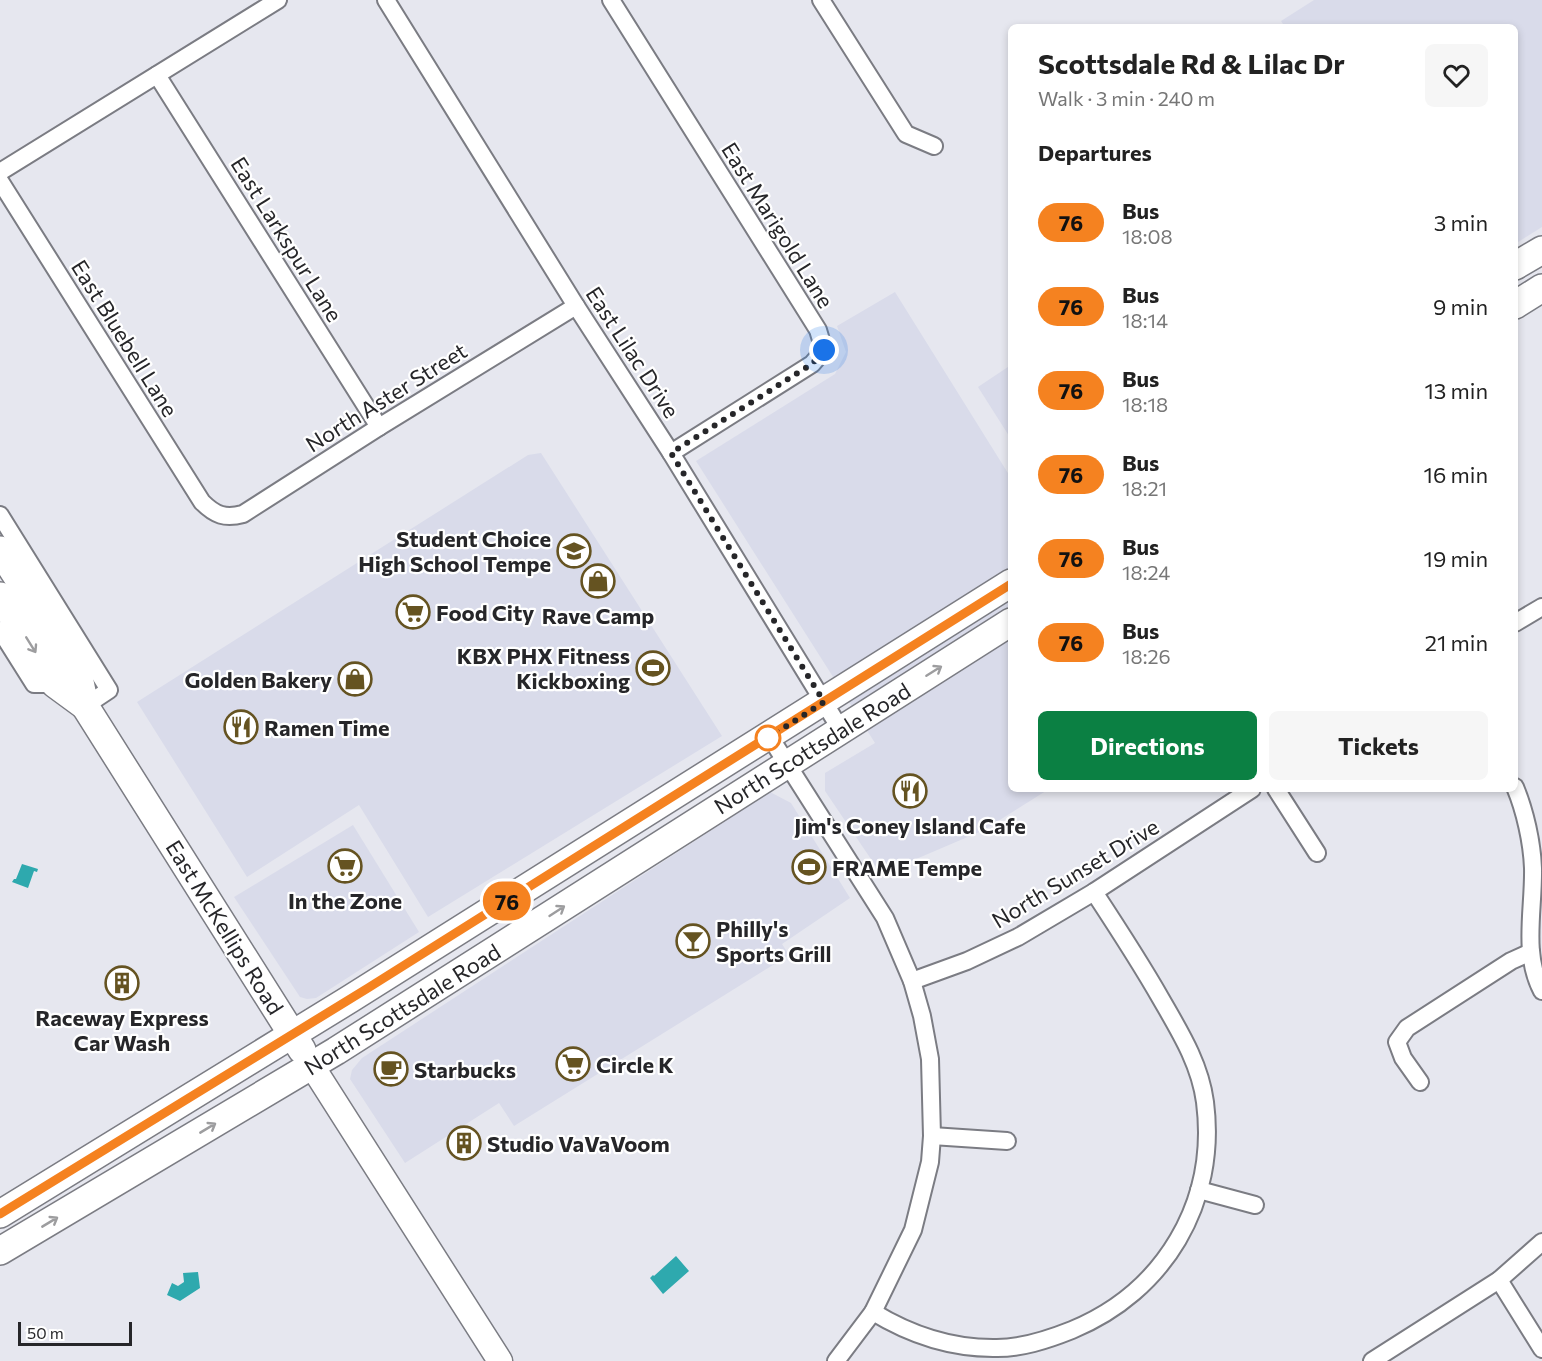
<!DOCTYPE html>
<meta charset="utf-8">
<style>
:root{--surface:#fff;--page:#f6f6f6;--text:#222;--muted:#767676;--accent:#0b8043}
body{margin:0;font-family:Commissioner,sans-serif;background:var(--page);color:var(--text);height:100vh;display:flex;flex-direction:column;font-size:22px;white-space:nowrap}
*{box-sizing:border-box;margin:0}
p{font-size:20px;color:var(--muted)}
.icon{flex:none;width:33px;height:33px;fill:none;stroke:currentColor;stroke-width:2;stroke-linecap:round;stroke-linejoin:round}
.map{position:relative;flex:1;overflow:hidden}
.drawer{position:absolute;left:1008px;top:24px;width:510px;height:768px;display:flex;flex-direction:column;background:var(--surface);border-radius:9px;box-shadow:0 3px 9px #0003}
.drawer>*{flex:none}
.badge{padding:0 12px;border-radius:20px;font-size:21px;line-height:39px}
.scale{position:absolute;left:18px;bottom:15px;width:114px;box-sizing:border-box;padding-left:6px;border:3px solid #262629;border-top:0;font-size:16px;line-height:21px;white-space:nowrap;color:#262629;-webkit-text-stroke:4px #fff;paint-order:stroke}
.you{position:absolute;width:30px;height:30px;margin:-15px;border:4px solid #fff;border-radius:50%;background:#1a73e8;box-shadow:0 0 0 9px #1a73e833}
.map>.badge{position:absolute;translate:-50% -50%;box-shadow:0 0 0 3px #fff}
h2{padding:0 30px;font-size:22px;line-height:54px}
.round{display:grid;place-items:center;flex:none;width:63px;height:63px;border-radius:9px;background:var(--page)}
.head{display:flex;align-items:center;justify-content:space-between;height:102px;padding:0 30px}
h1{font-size:28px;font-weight:700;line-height:45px}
.primary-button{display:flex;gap:12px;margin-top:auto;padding:12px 30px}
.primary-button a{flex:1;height:69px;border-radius:9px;background:var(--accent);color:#fff;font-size:24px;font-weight:700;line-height:69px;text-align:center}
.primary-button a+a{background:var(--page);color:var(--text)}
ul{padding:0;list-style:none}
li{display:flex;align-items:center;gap:18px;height:84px;padding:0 30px}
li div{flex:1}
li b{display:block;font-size:22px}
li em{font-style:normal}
li .badge{min-width:66px;font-weight:700;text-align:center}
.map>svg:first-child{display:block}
.built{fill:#d9dbea}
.water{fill:#2ea9ae}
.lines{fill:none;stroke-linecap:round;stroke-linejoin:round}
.street-casing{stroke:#7b7c83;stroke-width:20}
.secondary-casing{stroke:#7b7c83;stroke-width:27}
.primary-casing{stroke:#7b7c83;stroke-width:30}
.street{stroke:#fff;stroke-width:16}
.secondary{stroke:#fff;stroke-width:24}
.primary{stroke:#fff;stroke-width:27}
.oneway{stroke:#9d9d9f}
.line-casing{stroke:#fff;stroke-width:14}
.line{stroke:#f58220;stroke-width:9}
.walk{stroke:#262629;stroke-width:6;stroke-dasharray:0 10.8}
.stop-dot{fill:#fff;stroke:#f58220;stroke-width:3}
.labels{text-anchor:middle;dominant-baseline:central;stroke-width:4.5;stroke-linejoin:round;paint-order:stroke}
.street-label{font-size:22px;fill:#262629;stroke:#fff}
.poi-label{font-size:22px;font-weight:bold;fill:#262629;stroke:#fff;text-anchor:start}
</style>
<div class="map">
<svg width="1542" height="1361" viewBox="0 0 1542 1361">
<rect width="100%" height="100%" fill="#e6e7ef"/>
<!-- built -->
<g class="built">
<path d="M 1314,0 L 1542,0 L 1542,227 L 1515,244 L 1515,27 L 1285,27 L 1281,21 Z"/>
<path d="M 895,292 L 1011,478 L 1011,789 L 1049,789 L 984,830 L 881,874 L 825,791 L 825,773 L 875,743 L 696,461 L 835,374 L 846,352 L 837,326 Z"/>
<path d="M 1011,365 L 1011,439 L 978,387 Z"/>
<path d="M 541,453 L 722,736 L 428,917 L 359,805 L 247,877 L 137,702 L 528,455 Z"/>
<path d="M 770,792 L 791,803 L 850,898 L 782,944 L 789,955 L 514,1126 L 499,1103 L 405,1163 L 350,1079 L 352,1070 L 362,1058 Z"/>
<path d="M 353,825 L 419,932 L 316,998 L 307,999 L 300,997 L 234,897 Z"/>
</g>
<!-- water -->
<g class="water">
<path d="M 22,864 L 38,869 L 37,872 L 34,871 L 28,888 L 12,882 L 14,879 L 16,879 Z"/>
<path d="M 676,1256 L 689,1271 L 663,1294 L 650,1278 L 653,1275 L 654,1276 Z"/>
<path d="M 198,1272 L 200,1288 L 180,1301 L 167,1295 L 172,1283 L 178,1286 L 184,1282 L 183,1273 Z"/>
</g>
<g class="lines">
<defs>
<g id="street">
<path d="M 386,0 L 576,306 L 671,453 L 841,730"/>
<path d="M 611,0 L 818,330 L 824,350 L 812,364 L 671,453"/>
<path d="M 821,0 L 906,134 L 934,146"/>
<path d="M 157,75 L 379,427"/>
<path d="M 0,172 L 278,0"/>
<path d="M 0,181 L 202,502 C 215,515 225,519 243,514 L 379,427 L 576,306"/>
<path d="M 0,515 L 109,690 L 85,706"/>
<path d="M 1515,623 L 1542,607"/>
<path d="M 0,630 L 34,684 L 55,684"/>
<path d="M 770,737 L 885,918 L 912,981 L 922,1016 L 930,1059 L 932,1136 L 930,1162 L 913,1230 L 873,1312 L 836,1361"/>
<path d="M 1515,787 C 1525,811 1532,842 1533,868 C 1534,909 1522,953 1542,991"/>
<path d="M 1276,789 L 1317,853"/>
<path d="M 912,981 L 967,961 L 1018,937 L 1094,892 L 1252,789"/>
<path d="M 1420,1082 L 1403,1058 L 1397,1042 L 1407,1028 L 1511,961 L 1531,952"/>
<path d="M 932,1136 L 1007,1141"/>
<path d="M 1199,1190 L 1255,1205"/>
<path d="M 1499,1280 L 1542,1349"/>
<path d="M 873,1312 C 909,1334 950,1348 993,1348 C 1020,1349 1047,1340 1072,1330 C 1164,1292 1218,1203 1205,1102 C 1200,1064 1180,1032 1161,999 C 1140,962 1117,927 1094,892"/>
<path d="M 1372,1361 L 1499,1280 L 1542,1242"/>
</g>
<path id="secondary" d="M 312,1066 L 500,1361"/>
<g id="primary">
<path d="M 1515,266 L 1542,250"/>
<path d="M 1515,305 L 1542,288"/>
<path d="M 0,550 L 78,672 L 85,706 L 302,1050"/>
<path d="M 0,596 L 55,684 L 85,706"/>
<path d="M 0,1214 L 350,999 L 1011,583"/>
<path d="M 0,1251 L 336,1051 L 1011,622"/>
</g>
</defs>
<!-- street casing -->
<use href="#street" class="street-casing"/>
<!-- secondary casing -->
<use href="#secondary" class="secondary-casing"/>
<!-- primary casing -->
<use href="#primary" class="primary-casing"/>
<!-- street -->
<use href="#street" class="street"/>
<!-- secondary -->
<use href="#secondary" class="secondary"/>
<!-- primary -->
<use href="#primary" class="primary"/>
</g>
<!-- one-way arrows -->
<defs><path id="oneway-shaft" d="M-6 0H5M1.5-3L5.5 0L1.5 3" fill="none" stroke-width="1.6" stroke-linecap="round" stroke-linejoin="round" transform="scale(1.5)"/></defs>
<g class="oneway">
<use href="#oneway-shaft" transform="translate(31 645) rotate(58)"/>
<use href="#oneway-shaft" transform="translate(934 671) rotate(-32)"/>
<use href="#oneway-shaft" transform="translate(557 911) rotate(-33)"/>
<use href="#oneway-shaft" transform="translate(208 1128) rotate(-31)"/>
<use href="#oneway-shaft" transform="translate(50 1222) rotate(-31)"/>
</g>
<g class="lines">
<defs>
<path id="line" d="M 0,1214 L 368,988 L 1011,584"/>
</defs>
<!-- line casing -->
<use href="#line" class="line-casing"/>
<!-- line -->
<use href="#line" class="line"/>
<!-- walk -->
<path class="walk" d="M 768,738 L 824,702 L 671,453 L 812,364 L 824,350"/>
</g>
<!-- icons -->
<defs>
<symbol id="school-ring" viewBox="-11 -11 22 22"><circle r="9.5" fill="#fff" stroke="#655321" stroke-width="1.5"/><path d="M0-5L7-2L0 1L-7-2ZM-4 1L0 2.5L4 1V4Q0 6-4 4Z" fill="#655321"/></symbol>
<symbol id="shop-ring" viewBox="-11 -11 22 22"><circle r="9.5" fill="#fff" stroke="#655321" stroke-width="1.5"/><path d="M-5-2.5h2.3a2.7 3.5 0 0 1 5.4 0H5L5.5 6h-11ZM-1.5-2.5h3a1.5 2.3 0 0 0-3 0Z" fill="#655321"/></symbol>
<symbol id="supermarket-ring" viewBox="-11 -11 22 22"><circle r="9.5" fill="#fff" stroke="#655321" stroke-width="1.5"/><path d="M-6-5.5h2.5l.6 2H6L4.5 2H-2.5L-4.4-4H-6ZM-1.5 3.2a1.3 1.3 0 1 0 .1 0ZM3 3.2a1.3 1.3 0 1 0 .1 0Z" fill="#655321"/></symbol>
<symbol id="stadium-ring" viewBox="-11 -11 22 22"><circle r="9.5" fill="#fff" stroke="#655321" stroke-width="1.5"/><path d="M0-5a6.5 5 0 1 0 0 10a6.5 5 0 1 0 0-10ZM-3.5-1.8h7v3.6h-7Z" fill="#655321"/></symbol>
<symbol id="restaurant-ring" viewBox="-11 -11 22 22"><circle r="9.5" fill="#fff" stroke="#655321" stroke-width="1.5"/><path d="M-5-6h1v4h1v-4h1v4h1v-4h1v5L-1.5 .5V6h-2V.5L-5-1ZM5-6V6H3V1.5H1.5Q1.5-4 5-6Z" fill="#655321"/></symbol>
<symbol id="bar-ring" viewBox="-11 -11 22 22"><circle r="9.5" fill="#fff" stroke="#655321" stroke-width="1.5"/><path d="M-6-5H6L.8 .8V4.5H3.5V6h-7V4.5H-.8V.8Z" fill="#655321"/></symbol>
<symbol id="building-ring" viewBox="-11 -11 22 22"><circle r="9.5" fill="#fff" stroke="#655321" stroke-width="1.5"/><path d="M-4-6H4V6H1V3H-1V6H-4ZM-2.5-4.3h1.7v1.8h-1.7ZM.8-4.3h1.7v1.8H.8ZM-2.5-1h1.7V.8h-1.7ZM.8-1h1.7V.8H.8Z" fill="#655321"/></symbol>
<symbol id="cafe-ring" viewBox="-11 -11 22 22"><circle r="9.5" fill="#fff" stroke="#655321" stroke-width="1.5"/><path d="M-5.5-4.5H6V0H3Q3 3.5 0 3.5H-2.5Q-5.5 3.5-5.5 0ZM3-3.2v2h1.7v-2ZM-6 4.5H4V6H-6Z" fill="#655321"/></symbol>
</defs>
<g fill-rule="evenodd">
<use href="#school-ring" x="555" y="532" width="38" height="38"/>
<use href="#shop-ring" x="579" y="562" width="38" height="38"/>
<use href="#supermarket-ring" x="394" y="593" width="38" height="38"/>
<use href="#stadium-ring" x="634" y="649" width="38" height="38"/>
<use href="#shop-ring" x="336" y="660" width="38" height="38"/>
<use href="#restaurant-ring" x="222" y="708" width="38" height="38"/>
<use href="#restaurant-ring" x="891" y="772" width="38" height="38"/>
<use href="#supermarket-ring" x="326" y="847" width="38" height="38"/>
<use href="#stadium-ring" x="790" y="848" width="38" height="38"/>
<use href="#bar-ring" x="674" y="922" width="38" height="38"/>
<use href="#building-ring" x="103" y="964" width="38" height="38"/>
<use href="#supermarket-ring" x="554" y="1045" width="38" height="38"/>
<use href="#cafe-ring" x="372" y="1050" width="38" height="38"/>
<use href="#building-ring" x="445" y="1124" width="38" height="38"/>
</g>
<!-- markers -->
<circle class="stop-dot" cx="768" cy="738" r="12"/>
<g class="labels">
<!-- street labels -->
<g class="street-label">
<text transform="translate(778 225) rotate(58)">East Marigold Lane</text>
<text transform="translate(287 239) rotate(58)">East Larkspur Lane</text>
<text transform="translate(125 338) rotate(58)">East Bluebell Lane</text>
<text transform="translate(633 352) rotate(57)">East Lilac Drive</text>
<text transform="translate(386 397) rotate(-32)">North Aster Street</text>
<text transform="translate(812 748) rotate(-32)">North Scottsdale Road</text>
<text transform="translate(1075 873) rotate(-31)">North Sunset Drive</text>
<text transform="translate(225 927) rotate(58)">East McKellips Road</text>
<text transform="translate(402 1009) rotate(-32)">North Scottsdale Road</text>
</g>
<!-- poi labels -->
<g class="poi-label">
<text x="551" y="538" text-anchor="end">Student Choice<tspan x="551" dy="25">High School Tempe</tspan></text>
<text x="436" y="612">Food City</text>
<text x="598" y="615" text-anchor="middle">Rave Camp</text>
<text x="630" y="655" text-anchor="end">KBX PHX Fitness<tspan x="630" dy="25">Kickboxing</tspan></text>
<text x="332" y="679" text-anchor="end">Golden Bakery</text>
<text x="264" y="727">Ramen Time</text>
<text x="910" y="825" text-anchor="middle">Jim's Coney Island Cafe</text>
<text x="832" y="867">FRAME Tempe</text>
<text x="345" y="900" text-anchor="middle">In the Zone</text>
<text x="716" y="928">Philly's<tspan x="716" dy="25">Sports Grill</tspan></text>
<text x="122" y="1017" text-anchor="middle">Raceway Express<tspan x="122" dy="25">Car Wash</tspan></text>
<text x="596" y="1064">Circle K</text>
<text x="414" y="1069">Starbucks</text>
<text x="487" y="1143">Studio VaVaVoom</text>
</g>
</g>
</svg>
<div class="scale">50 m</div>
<div class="you" style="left:824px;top:350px"></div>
<b class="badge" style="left:507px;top:901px;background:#f58220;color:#111">76</b>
<section class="drawer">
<div class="head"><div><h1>Scottsdale Rd &amp; Lilac Dr</h1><p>Walk · 3 min · 240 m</p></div><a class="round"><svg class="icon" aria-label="heart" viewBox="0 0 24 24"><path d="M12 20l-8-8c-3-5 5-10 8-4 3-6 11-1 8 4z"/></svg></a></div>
<h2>Departures</h2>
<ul>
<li><span class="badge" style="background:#f58220;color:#111">76</span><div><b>Bus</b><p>18:08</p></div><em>3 min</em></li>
<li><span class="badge" style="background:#f58220;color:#111">76</span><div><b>Bus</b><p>18:14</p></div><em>9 min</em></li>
<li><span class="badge" style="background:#f58220;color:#111">76</span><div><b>Bus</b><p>18:18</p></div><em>13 min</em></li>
<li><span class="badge" style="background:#f58220;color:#111">76</span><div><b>Bus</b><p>18:21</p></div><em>16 min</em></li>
<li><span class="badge" style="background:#f58220;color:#111">76</span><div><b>Bus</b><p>18:24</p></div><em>19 min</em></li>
<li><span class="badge" style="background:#f58220;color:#111">76</span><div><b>Bus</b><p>18:26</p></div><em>21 min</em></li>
</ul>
<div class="primary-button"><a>Directions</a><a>Tickets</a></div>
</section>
</div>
